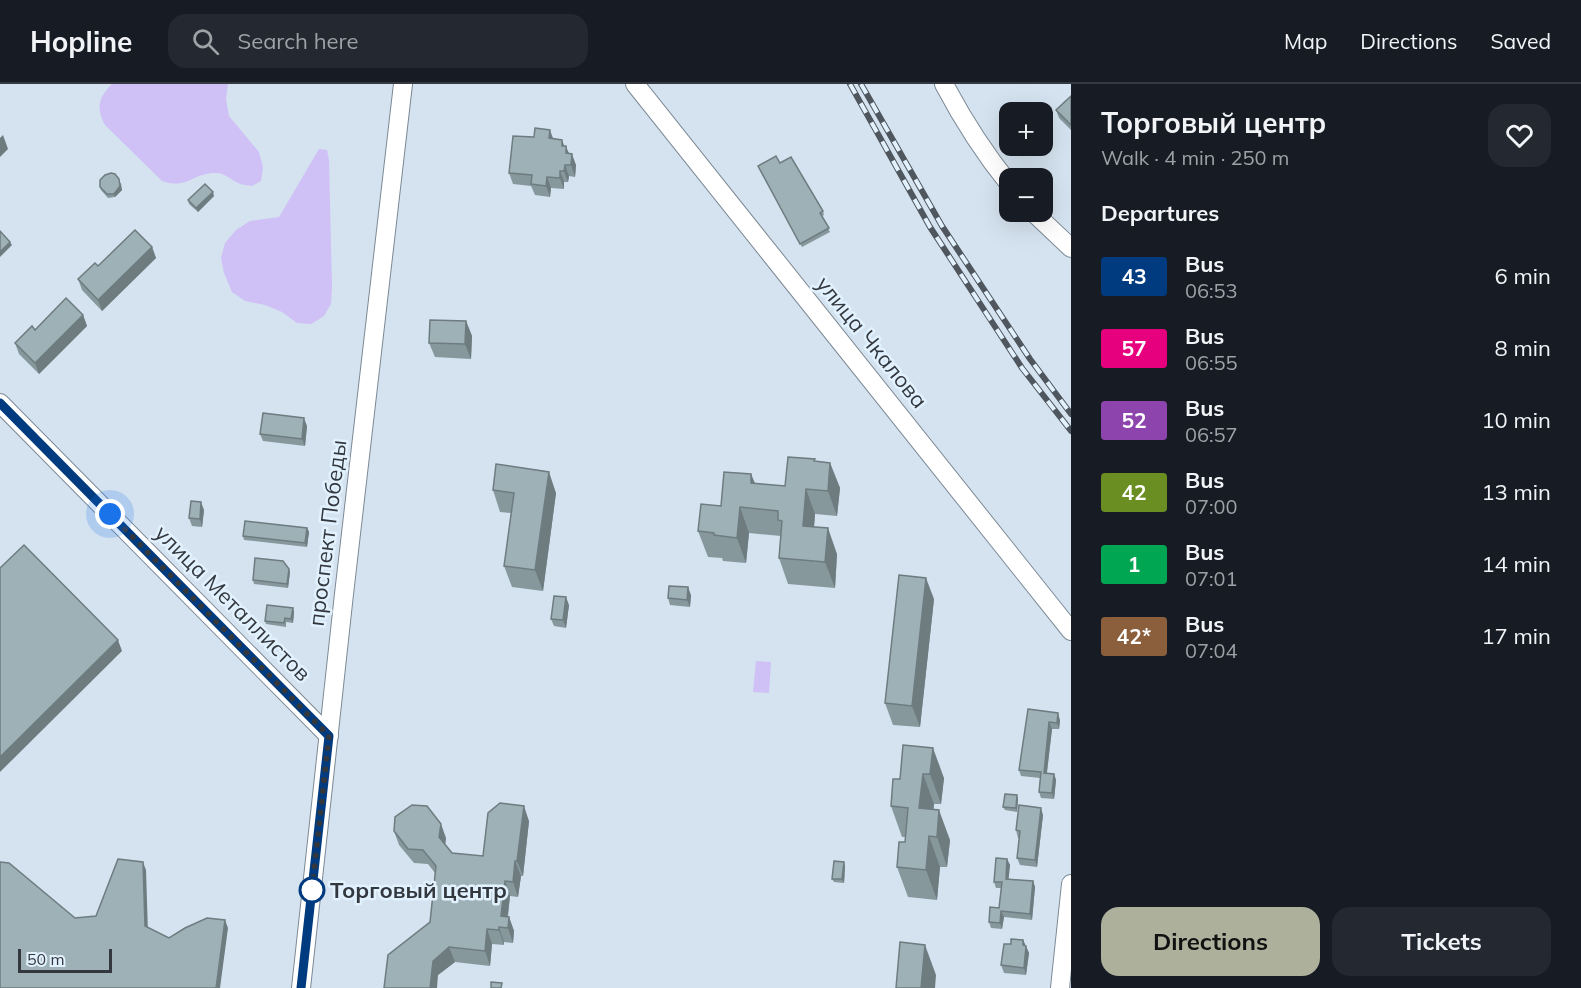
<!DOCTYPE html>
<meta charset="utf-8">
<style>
:root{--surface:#171b24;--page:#242831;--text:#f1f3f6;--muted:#9ea1a6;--line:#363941;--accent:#adb09b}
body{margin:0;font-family:Mulish,sans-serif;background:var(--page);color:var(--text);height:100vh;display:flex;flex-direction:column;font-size:22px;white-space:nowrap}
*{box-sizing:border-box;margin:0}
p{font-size:20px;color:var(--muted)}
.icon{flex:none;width:33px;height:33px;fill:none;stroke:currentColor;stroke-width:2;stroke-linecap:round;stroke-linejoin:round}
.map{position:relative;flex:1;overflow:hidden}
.sheet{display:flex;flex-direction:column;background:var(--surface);width:510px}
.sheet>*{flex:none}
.badge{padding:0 12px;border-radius:4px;font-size:21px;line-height:39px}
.controls{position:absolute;left:999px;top:18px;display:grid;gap:12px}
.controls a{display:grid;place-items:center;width:54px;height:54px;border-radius:12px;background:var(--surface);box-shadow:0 6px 24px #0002;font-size:30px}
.scale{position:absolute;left:18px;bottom:15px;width:94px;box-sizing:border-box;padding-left:6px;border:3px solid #33383e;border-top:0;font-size:16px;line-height:21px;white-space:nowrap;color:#33383e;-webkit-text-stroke:4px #e2f1fe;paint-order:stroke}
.you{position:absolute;width:30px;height:30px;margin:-15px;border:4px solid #fff;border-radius:50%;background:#1a73e8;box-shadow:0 0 0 9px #1a73e833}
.map>.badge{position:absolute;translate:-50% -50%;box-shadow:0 0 0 3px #fff}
h2{padding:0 30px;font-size:22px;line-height:54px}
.round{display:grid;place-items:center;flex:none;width:63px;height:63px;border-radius:18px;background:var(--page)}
.summary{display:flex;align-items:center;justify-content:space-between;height:102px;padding:0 30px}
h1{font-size:28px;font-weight:700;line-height:45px}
.primary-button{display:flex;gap:12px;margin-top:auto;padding:12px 30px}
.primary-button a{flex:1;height:69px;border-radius:18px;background:var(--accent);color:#111;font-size:24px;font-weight:700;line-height:69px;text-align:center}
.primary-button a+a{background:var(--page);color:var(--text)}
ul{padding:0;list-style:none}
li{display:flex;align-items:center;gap:18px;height:72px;padding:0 30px}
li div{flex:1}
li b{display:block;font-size:22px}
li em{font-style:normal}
li .badge{min-width:66px;font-weight:700;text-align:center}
header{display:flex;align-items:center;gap:36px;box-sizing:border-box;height:84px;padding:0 30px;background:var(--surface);border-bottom:2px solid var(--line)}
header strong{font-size:28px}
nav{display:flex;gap:33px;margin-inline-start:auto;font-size:21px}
.search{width:420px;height:54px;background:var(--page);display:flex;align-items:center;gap:15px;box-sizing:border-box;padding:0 21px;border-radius:18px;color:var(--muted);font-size:22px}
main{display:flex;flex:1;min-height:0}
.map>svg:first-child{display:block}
.green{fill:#cfc0f5}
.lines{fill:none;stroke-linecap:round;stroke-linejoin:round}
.secondary-casing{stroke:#7c8995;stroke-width:20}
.secondary{stroke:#fff;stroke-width:18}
.rail-casing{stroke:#4f565d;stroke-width:6}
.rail{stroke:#e2f1fe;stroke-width:4;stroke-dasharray:11;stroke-linecap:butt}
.wall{fill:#87989d}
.shaded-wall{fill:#6e7c80}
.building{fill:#9db1b7;stroke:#6e7c80;stroke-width:1.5}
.line-casing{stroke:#fff;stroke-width:14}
.line{stroke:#003b80;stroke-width:9}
.walk{stroke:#33383e;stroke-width:6;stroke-dasharray:0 10.8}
.stop-dot{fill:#fff;stroke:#003b80;stroke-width:3}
.labels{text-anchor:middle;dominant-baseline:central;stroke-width:5;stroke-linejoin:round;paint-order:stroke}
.street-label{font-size:22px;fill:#33383e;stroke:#e2f1fe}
.stop-label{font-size:22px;font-weight:bold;fill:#33383e;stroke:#e2f1fe;text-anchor:start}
</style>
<header>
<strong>Hopline</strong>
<div class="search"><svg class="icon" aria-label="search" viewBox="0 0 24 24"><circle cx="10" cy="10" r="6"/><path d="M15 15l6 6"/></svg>Search here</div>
<nav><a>Map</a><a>Directions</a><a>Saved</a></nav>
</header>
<main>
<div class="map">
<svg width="1071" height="904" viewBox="0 0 1071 904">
<rect width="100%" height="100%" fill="#d5e3f0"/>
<!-- green -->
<g class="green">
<path d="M 112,0 L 228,0 L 226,15 L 229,32 L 259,68 L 263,83 L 261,97 L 252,102 C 247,101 242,101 238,99 C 230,95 226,90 217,89 C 193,88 188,106 162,97 L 105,41 C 96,24 98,14 112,0 Z"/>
<path d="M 319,65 L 327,66 L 329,76 L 332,202 L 331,220 L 324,232 L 311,240 L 297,239 L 282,228 L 265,221 L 245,217 L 232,208 L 224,189 L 221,174 L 225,159 L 236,146 L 250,137 L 279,133 Z"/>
<path d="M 756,577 L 771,578 L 769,609 L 753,608 Z"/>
</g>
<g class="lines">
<defs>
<g id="secondary">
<path d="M 635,0 L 1071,547"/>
<path d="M 944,0 C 963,36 984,69 1010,101"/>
<path d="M 1033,128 L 1071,164"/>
<path d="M 0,319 L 329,652"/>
<path d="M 301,904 L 344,510 L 403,0"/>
<path d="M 1060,904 L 1071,800"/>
</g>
</defs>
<!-- secondary casing -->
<use href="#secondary" class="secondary-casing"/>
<!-- secondary -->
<use href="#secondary" class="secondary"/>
<defs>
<g id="rail">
<path d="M 850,0 L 930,143 L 1022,284 L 1071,347"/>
<path d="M 861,0 L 942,142 L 1030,275 L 1071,330"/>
</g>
</defs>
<!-- rail casing -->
<use href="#rail" class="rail-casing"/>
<!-- rail -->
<use href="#rail" class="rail"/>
</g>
<!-- wall -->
<g class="wall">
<path d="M 1071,12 L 1071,46 L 1059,34 L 1056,26 Z"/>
<path d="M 553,55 L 565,62 L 576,81 L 575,93 L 569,92 L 568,98 L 564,98 L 564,105 L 551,104 L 550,113 L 535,111 L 531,102 L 513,100 L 509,89 Z"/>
<path d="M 780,79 L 823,127 L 824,131 L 822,132 L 830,148 L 802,163 L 758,82 Z"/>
<path d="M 121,99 L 122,106 L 115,113 L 108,114 L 101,106 L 100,103 Z"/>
<path d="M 214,112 L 198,128 L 189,120 L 188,116 Z"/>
<path d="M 152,163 L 156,174 L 102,227 L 82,206 L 78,195 L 98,182 Z"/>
<path d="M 83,231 L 87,242 L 39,290 L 19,270 L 15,259 L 35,246 Z"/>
<path d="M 466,237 L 472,252 L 471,275 L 435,273 L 429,259 Z"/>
<path d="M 307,342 L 305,362 L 263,357 L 260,350 Z"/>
<path d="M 816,377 L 830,379 L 840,404 L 837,432 L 815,430 L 814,443 L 837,470 L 835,504 L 788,500 L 779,474 L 781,452 L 749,449 L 746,479 L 723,477 L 722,474 L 708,473 L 698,447 L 721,422 L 751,390 L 755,399 L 785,402 Z"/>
<path d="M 493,406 L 556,409 L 543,507 L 512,503 L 504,482 L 511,429 L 500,428 Z"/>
<path d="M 204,426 L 202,443 L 192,442 L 189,434 Z"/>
<path d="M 307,444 L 309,448 L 307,463 L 244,456 L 243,452 Z"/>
<path d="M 290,488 L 288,504 L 254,500 L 253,496 Z"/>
<path d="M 691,511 L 690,523 L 670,521 L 668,514 Z"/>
<path d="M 934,515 L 920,643 L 893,641 L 885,619 Z"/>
<path d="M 569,521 L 566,544 L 554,542 L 551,535 Z"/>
<path d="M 293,524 L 294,528 L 293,539 L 286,538 L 286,543 L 266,540 L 265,537 Z"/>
<path d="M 1028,625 L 1060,636 L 1059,645 L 1052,645 L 1047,689 L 1054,690 L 1056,696 L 1054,715 L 1041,714 L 1039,708 L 1040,694 L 1021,692 L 1019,686 Z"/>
<path d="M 903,661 L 944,694 L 941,720 L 934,720 L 933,726 L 950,756 L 947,783 L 940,783 L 937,816 L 908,813 L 897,783 L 905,758 L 905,753 L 902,753 L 891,722 L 900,695 Z"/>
<path d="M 1018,715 L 1017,728 L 1005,726 L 1003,723 Z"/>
<path d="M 1043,731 L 1037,783 L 1020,781 L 1017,774 L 1019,754 L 1018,754 L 1016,746 Z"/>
<path d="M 529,737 L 523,792 L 521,792 L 518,813 L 510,812 L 508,833 L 509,833 L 514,847 L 513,859 L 504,858 L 504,861 L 492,860 L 490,882 L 455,878 L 438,891 L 430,838 L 435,789 L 428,780 L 414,779 L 399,761 L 394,747 L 446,754 L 445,761 L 452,769 L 483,772 Z"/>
<path d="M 1007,775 L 1010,781 L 1008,795 L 1033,797 L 1035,803 L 1032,836 L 1004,833 L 1002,845 L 991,844 L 989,838 L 999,824 L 1001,804 L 996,804 L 994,798 Z"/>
<path d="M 845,782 L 844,799 L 834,798 L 832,795 Z"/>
<path d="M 1023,856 L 1029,869 L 1026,891 L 1004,889 L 1001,881 L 1011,860 Z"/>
</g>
<!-- shaded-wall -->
<g class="shaded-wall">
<path d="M 550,46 L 554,57 L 549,54 Z"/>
<path d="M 3,51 L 8,65 L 0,73 L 0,54 Z"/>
<path d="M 562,56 L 566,66 L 566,62 L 570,73 L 570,80 L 562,62 Z"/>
<path d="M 572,70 L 576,81 L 575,93 L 571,81 Z"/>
<path d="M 565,81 L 569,92 L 568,98 L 564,87 Z"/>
<path d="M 560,87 L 564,98 L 564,105 L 560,94 Z"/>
<path d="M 547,93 L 551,104 L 550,113 L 546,102 Z"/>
<path d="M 119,95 L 122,106 L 115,113 L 114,110 Z"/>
<path d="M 213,108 L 214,112 L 198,128 L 196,124 Z"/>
<path d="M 10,158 L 12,161 L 0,173 L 0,168 Z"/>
<path d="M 152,163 L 156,174 L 102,227 L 98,216 Z"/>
<path d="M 83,231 L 87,242 L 39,290 L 35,279 Z"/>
<path d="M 466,237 L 472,252 L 471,275 L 465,260 Z"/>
<path d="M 304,334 L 307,342 L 305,362 L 302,355 Z"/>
<path d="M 830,379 L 840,404 L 837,432 L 828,407 Z"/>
<path d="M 549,388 L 556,409 L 543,507 L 535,486 Z"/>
<path d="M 751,390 L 761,416 L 751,399 Z"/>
<path d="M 806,405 L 815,430 L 812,468 L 803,442 Z"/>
<path d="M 201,418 L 204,426 L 202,443 L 200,435 Z"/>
<path d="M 740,423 L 749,449 L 746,479 L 737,454 Z"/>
<path d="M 307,444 L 309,448 L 307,463 L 305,459 Z"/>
<path d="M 828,444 L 837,470 L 835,504 L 825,478 Z"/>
<path d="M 289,485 L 290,488 L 288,504 L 287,500 Z"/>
<path d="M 926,494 L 934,515 L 920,643 L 912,622 Z"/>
<path d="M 688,503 L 691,511 L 690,523 L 687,516 Z"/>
<path d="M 566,513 L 569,521 L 566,544 L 563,536 Z"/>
<path d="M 293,524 L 294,528 L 293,539 L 291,535 Z"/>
<path d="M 118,556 L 122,567 L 0,688 L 0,673 Z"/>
<path d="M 1058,629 L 1060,636 L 1059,645 L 1057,639 Z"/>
<path d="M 1049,638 L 1052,645 L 1046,695 L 1044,689 Z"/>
<path d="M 933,664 L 944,694 L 941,720 L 930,690 Z"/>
<path d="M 923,690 L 934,720 L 931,753 L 919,724 Z"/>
<path d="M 1054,690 L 1056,696 L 1054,715 L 1052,709 Z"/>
<path d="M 1017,711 L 1018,715 L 1017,728 L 1016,724 Z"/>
<path d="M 524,722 L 529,737 L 523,792 L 517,777 Z"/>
<path d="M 1041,724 L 1043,731 L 1037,783 L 1035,776 Z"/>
<path d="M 939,726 L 950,756 L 947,783 L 937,753 Z"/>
<path d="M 441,740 L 446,754 L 444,768 L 439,753 Z"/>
<path d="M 929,752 L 940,783 L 937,816 L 926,786 Z"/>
<path d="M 1007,775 L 1010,781 L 1008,801 L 1006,795 Z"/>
<path d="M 515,777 L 521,792 L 518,813 L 513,798 Z"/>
<path d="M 143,778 L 146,786 L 148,849 L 145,842 Z"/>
<path d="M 844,778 L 845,782 L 844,799 L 842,795 Z"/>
<path d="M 505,797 L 510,812 L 506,844 L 501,832 Z"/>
<path d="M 1033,797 L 1035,803 L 1032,836 L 1030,830 Z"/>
<path d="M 1001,827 L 1004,833 L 1002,845 L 1000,839 Z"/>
<path d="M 509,833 L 514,847 L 513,859 L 508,844 Z"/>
<path d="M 225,836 L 228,844 L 220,904 L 216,904 Z"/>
<path d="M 499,843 L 504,858 L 504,861 L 499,846 Z"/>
<path d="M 487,845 L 492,860 L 490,882 L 485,867 Z"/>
<path d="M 1023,856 L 1029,869 L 1026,891 L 1024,884 Z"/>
<path d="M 925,861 L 936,891 L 935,904 L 921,904 Z"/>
<path d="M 449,863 L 455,878 L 438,891 L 437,904 L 430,904 L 433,877 Z"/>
</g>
<!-- building -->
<g class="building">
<path d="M 1071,12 L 1071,41 L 1056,26 Z"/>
<path d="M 535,44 L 550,46 L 549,54 L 562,56 L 562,62 L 566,62 L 566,69 L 572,70 L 571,81 L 565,81 L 564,87 L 560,87 L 560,94 L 547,93 L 546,102 L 531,100 L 532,91 L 509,89 L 513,52 L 534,53 Z"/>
<path d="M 776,72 L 780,79 L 791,73 L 823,127 L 820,129 L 829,144 L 800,160 L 758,82 Z"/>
<path d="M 111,89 L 115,90 L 119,95 L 120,102 L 114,110 L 107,110 L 100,103 L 100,96 L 105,91 Z"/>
<path d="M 205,100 L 213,108 L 196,124 L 188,116 Z"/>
<path d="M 135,146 L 152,163 L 98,216 L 78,195 L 95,179 L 98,182 Z"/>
<path d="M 0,147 L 10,158 L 0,168 Z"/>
<path d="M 66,214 L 83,231 L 35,279 L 15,259 L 32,242 L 35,246 Z"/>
<path d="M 430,236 L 466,237 L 465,260 L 429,259 Z"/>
<path d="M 263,329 L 304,334 L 302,355 L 260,350 Z"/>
<path d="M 788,373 L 815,375 L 814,377 L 830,379 L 828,407 L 806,405 L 803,442 L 828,444 L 825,478 L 779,474 L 782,437 L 778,436 L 778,427 L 740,423 L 737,454 L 714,451 L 714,449 L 698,447 L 701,420 L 721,422 L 724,388 L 751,390 L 751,399 L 785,402 Z"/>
<path d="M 496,380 L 549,388 L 535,486 L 504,482 L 514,409 L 493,406 Z"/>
<path d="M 191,417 L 201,418 L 200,435 L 189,434 Z"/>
<path d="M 245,437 L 307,444 L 305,459 L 243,452 Z"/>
<path d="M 24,461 L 118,556 L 0,673 L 0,484 Z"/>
<path d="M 255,474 L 283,477 L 289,485 L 287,500 L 253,496 Z"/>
<path d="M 899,491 L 926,494 L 912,622 L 885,619 Z"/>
<path d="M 669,502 L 688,503 L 687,516 L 668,514 Z"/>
<path d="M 554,512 L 566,513 L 563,536 L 551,535 Z"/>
<path d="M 267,521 L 293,524 L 291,535 L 285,534 L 284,539 L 265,537 Z"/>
<path d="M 1028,625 L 1058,629 L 1057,639 L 1049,638 L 1044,689 L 1054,690 L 1052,709 L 1039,708 L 1041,688 L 1019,686 Z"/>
<path d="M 903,661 L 933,664 L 930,690 L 923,690 L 919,724 L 939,726 L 937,753 L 929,752 L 926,786 L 897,783 L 899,758 L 905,758 L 908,724 L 891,722 L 893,695 L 900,695 Z"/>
<path d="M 1005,710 L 1017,711 L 1016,724 L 1003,723 Z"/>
<path d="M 500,719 L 524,722 L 517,777 L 515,777 L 513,798 L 505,797 L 501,832 L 509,833 L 508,844 L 499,843 L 499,846 L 487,845 L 485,867 L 449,863 L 433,877 L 430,904 L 384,904 L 388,871 L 430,838 L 436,782 L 423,766 L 408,765 L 394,747 L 395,733 L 412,721 L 427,722 L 441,740 L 439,753 L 452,769 L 483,772 L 488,729 Z"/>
<path d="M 1019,721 L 1041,724 L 1035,776 L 1017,774 L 1020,747 L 1016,746 Z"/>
<path d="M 996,774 L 1007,775 L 1006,795 L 1033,797 L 1030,830 L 1001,827 L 1000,839 L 989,838 L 990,823 L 999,824 L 1002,798 L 994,798 Z"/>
<path d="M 118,775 L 143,778 L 145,842 L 169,854 L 185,844 L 207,834 L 225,836 L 216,904 L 0,904 L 0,778 L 9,779 L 75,834 L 96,832 Z"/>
<path d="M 834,777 L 844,778 L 842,795 L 832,795 Z"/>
<path d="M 1011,855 L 1023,856 L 1023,861 L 1026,862 L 1024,884 L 1001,881 L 1004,860 L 1011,860 Z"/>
<path d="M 900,858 L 925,861 L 921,904 L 896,904 Z"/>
<path d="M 491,898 L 502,899 L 501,904 L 491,904 Z"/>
</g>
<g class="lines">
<defs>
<path id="line" d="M 0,319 L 329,652 L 301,904"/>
</defs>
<!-- line casing -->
<use href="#line" class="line-casing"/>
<!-- line -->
<use href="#line" class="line"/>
<!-- walk -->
<path class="walk" d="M 110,430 L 329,652 L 312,806"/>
</g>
<!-- markers -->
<circle class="stop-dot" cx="312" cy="806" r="12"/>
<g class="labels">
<!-- street labels -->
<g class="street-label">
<text transform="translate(872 258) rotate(51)">улица Чкалова</text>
<text transform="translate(327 449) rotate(-83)">проспект Победы</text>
<text transform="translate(233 519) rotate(45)">улица Металлистов</text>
</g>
<!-- stop labels -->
<g class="stop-label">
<text x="330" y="806">Торговый центр</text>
</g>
</g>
</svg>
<div class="controls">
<a>+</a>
<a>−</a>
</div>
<div class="scale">50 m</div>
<div class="you" style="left:110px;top:430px"></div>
</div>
<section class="sheet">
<div class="summary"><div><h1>Торговый центр</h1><p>Walk · 4 min · 250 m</p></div><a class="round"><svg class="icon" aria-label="heart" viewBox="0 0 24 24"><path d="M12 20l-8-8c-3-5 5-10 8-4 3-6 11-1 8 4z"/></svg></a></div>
<h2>Departures</h2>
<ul>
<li><span class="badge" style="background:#003b80;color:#fff">43</span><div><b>Bus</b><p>06:53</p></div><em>6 min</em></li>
<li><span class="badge" style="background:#e6007e;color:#fff">57</span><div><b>Bus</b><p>06:55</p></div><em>8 min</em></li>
<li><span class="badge" style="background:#8e44ad;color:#fff">52</span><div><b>Bus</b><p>06:57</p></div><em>10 min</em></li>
<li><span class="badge" style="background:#6b8e23;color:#fff">42</span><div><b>Bus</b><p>07:00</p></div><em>13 min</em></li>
<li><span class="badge" style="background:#00a651;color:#fff">1</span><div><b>Bus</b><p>07:01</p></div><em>14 min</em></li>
<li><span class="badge" style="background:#8b5e3c;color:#fff">42*</span><div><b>Bus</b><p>07:04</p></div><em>17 min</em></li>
</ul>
<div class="primary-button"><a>Directions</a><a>Tickets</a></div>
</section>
</main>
